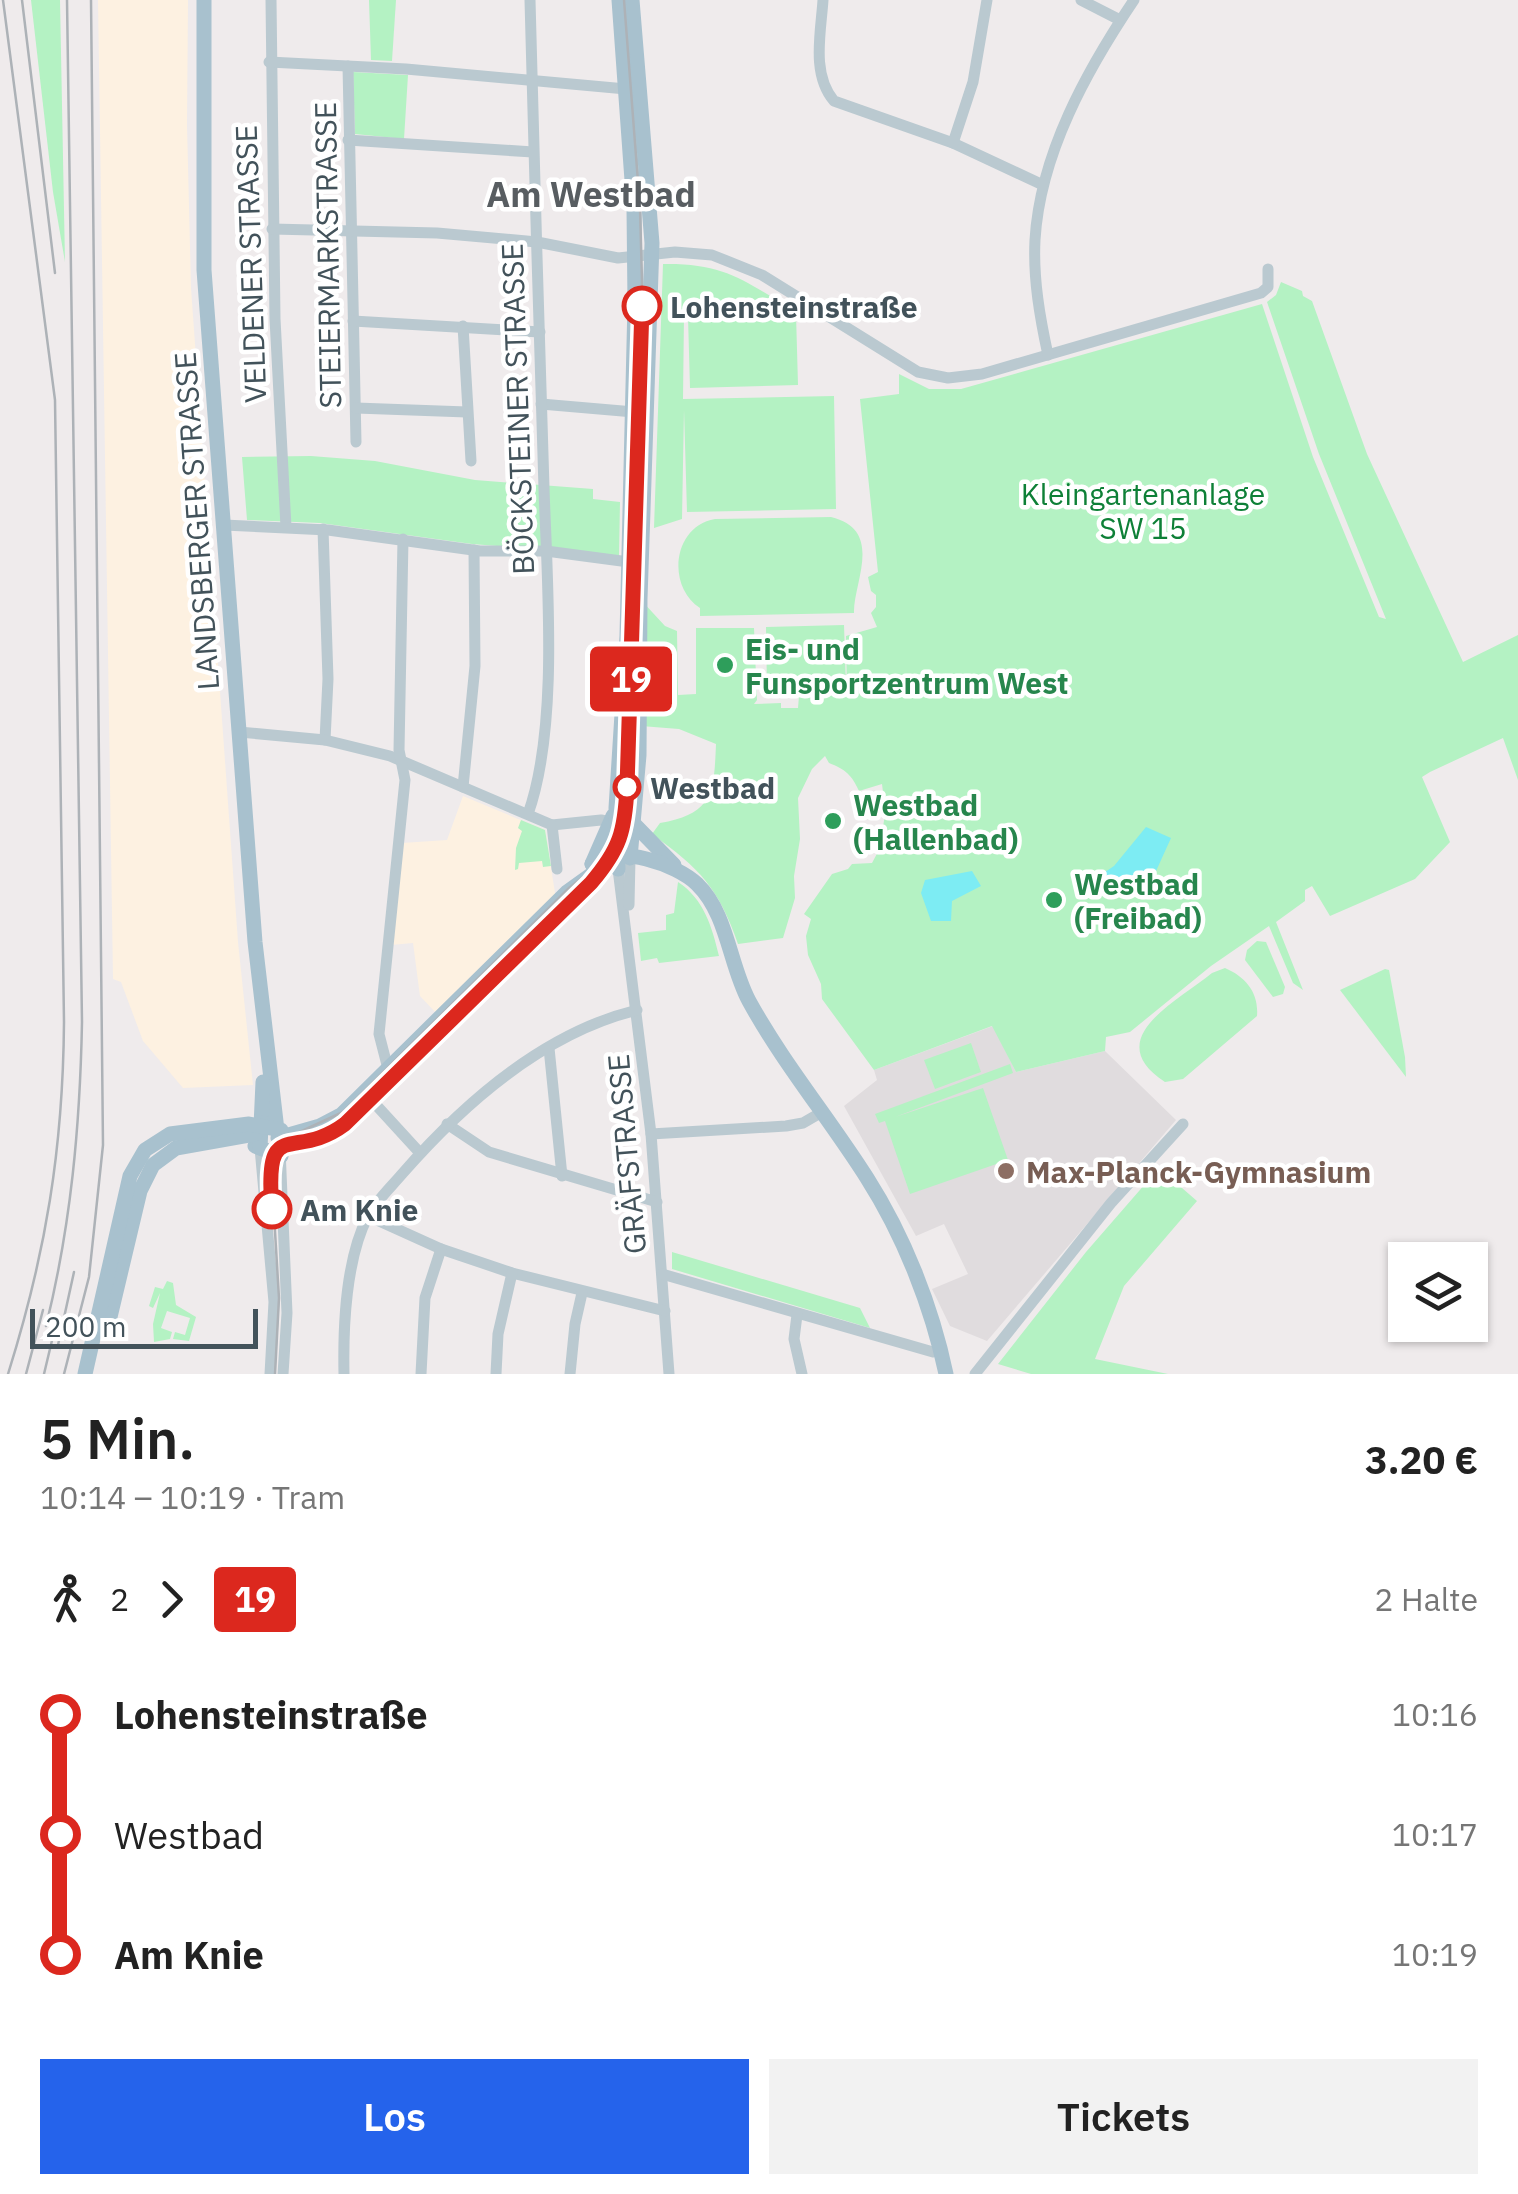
<!DOCTYPE html>
<html lang="de">
<meta charset="utf-8">
<style>
:root{--surface:#fff;--page:#f2f2f2;--text:#222;--muted:#767676;--accent:#2563eb}
body{margin:0;font-family:"IBM Plex Sans",sans-serif;background:var(--page);color:var(--text);height:100vh;display:flex;flex-direction:column;font-size:38px;white-space:nowrap}
*{box-sizing:border-box;margin:0}
p{font-size:32px;color:var(--muted)}
.icon{flex:none;width:55px;height:55px;fill:none;stroke:currentColor;stroke-width:2;stroke-linecap:round;stroke-linejoin:round}
.map{position:relative;height:1374px;overflow:hidden}
.panel{display:flex;flex-direction:column;background:var(--surface);flex:1}
.panel>*{flex:none}
.badge{padding:0 20px;border-radius:8px;font-size:35px;line-height:65px}
.buttons{position:absolute;left:1388px;top:1242px;display:grid;gap:20px}
.buttons a{display:grid;place-items:center;width:100px;height:100px;border-radius:0px;background:var(--surface);box-shadow:0 2px 8px #0004;font-size:50px}
.scale{position:absolute;left:30px;bottom:25px;width:228px;box-sizing:border-box;padding-left:10px;border:5px solid #42525a;border-top:0;font-size:28px;line-height:35px;white-space:nowrap;color:#42525a;-webkit-text-stroke:8px #fff;paint-order:stroke}
.map>.badge{position:absolute;translate:-50% -50%;box-shadow:0 0 0 5px #fff}
.legs{display:flex;align-items:center;gap:15px;height:110px;padding:0 40px;font-size:32px}
.legs p{margin-inline-start:auto}
.head{display:flex;align-items:center;justify-content:space-between;height:170px;padding:0 40px}
h1{font-size:55px;font-weight:600;line-height:75px}
.action{display:flex;gap:20px;margin-top:auto;padding:20px 40px}
.action a{flex:1;height:115px;border-radius:0px;background:var(--accent);color:#fff;font-size:40px;font-weight:600;line-height:115px;text-align:center}
.action a+a{background:var(--page);color:var(--text)}
ul{padding:0 40px;list-style:none}
li{display:flex;align-items:center;gap:35px;height:120px;font-size:38px}
li i{display:grid;place-items:center;width:15px;height:100%;margin:0 12px;background:currentColor}
li i::after{content:'';width:25px;height:25px;margin:-12px;border:8px solid;border-radius:50%;background:var(--surface)}
li p{margin-inline-start:auto}
li:first-child i{background:linear-gradient(#0000 50%,currentColor 0)}
li:last-child i{background:linear-gradient(currentColor 50%,#0000 0)}
.map>svg:first-child{display:block}
.commercial{fill:#fdf1e1}
.education{fill:#e0dcde}
.green{fill:#b4f2c3}
.water{fill:#7decf3}
.lines{fill:none;stroke-linecap:round;stroke-linejoin:round}
.minor{stroke:#bac9d0;stroke-width:11}
.major{stroke:#a8c1ce;stroke-width:15}
.tram{stroke:#adb2b7;stroke-width:2.5}
.rail{stroke:#adb2b7;stroke-width:2.5}
.line-1-casing{stroke:#fff;stroke-width:22}
.line-1{stroke:#dc281e;stroke-width:15}
.stop-1-dot{fill:#fff;stroke:#dc281e;stroke-width:5}
.leisure-dot{fill:#2e9e5b;stroke:#fff;stroke-width:4}
.education-dot{fill:#8d6e63;stroke:#fff;stroke-width:4}
.labels{text-anchor:middle;dominant-baseline:central;stroke-width:9;stroke-linejoin:round;paint-order:stroke}
.street-label{font-size:30px;fill:#42525a;stroke:#fff}
.stop-label{font-size:30px;font-weight:bold;fill:#42525a;stroke:#fff;text-anchor:start}
.park-label{font-size:30px;fill:#0e8037;stroke:#fff}
.leisure-label{font-size:30px;font-weight:bold;fill:#27864d;stroke:#fff;text-anchor:start}
.education-label{font-size:30px;font-weight:bold;fill:#785e54;stroke:#fff;text-anchor:start}
.quarter-label{font-size:35px;font-weight:bold;fill:#585d61;stroke:#fff}
</style>
<div class="map">
<svg width="1518" height="1374" viewBox="0 0 1518 1374">
<rect width="100%" height="100%" fill="#efebec"/>
<!-- commercial -->
<g class="commercial">
<path d="M 98,0 L 188,0 L 187,125 L 191,288 L 238,942 L 253,1085 L 183,1088 L 143,1041 L 121,982 L 113,979 Z"/>
<path d="M 463,796 L 545,830 L 556,899 L 438,1015 L 420,996 L 413,943 L 391,945 L 402,843 L 447,840 Z"/>
</g>
<!-- education -->
<path class="education" d="M 993,1026 L 1016,1072 L 1105,1051 L 1176,1120 L 987,1341 L 950,1326 L 932,1289 L 968,1274 L 944,1224 L 916,1236 L 844,1106 L 877,1080 L 874,1070 Z"/>
<!-- green -->
<g class="green">
<path d="M 31,0 L 60,0 L 65,262 L 53,192 Z"/>
<path d="M 369,0 L 396,0 L 392,61 L 371,60 Z"/>
<path d="M 353,72 L 408,75 L 404,139 L 355,134 Z"/>
<path d="M 663,264 C 726,263 744,281 795,311 L 745,314 L 796,314 L 798,385 L 690,388 L 688,317 L 703,315 L 684,315 L 683,399 L 834,396 L 836,509 L 687,512 L 684,410 L 682,519 L 654,528 Z"/>
<path d="M 1281,282 L 1302,291 L 1303,296 L 1312,301 L 1367,454 L 1463,662 L 1518,635 L 1518,780 L 1503,738 L 1430,772 L 1422,777 L 1450,842 L 1415,879 L 1330,916 L 1312,886 L 1305,890 L 1305,901 L 1276,922 L 1303,990 L 1293,983 L 1269,926 L 1211,966 L 1130,1032 L 1106,1037 L 1105,1051 L 1016,1072 L 992,1026 L 874,1070 L 822,999 L 821,984 L 808,955 L 806,936 L 811,919 L 804,914 L 832,874 L 848,869 L 852,864 L 872,863 L 880,848 L 887,800 L 884,800 L 882,784 L 859,791 C 852,775 845,769 829,763 L 825,756 L 812,769 L 798,798 L 800,839 L 794,876 L 795,898 L 783,938 L 738,944 C 718,887 700,869 652,834 L 660,823 C 714,814 714,791 716,744 L 679,729 L 641,726 L 641,600 L 665,626 L 677,631 L 678,695 L 696,694 L 696,628 L 754,628 L 757,700 L 754,704 L 781,703 L 781,708 L 798,708 L 799,696 L 847,693 L 846,636 L 877,627 L 871,613 L 876,607 L 876,595 L 871,591 L 868,577 L 878,572 L 860,399 L 899,394 L 899,374 L 929,389 L 961,389 L 1262,304 L 1313,457 L 1379,617 L 1386,619 L 1319,454 L 1267,302 L 1276,295 Z"/>
<path d="M 311,456 L 375,461 L 475,480 L 593,489 L 593,499 L 620,502 L 619,556 L 472,544 L 320,523 L 247,520 L 242,457 Z"/>
<path d="M 831,517 C 885,530 853,583 854,613 L 700,616 L 700,608 C 666,586 673,526 715,519 Z"/>
<path d="M 844,625 L 846,689 L 767,691 L 766,627 Z"/>
<path d="M 521,820 L 545,830 L 551,866 L 543,867 L 542,861 L 519,863 L 518,869 L 515,870 L 516,848 L 522,831 L 518,828 Z"/>
<path d="M 678,882 C 704,899 712,927 719,956 L 659,963 L 657,958 L 641,961 L 638,933 L 666,930 L 666,915 L 674,913 Z"/>
<path d="M 1257,941 L 1266,942 L 1285,987 L 1283,994 L 1273,997 L 1245,960 L 1247,950 Z"/>
<path d="M 1225,968 C 1246,977 1259,993 1257,1016 L 1183,1079 L 1165,1082 C 1100,1039 1175,1003 1212,973 Z"/>
<path d="M 1385,969 L 1389,970 L 1405,1057 L 1406,1077 L 1340,990 Z"/>
<path d="M 971,1043 L 981,1072 L 935,1089 L 924,1060 Z"/>
<path d="M 1010,1064 L 1013,1073 L 895,1117 L 983,1088 L 1008,1160 L 910,1194 L 885,1121 L 879,1123 L 875,1114 Z"/>
<path d="M 1159,1168 L 1197,1201 L 1124,1286 L 1095,1359 L 1168,1374 L 1031,1374 L 998,1364 L 1086,1252 Z"/>
<path d="M 672,1252 L 860,1308 L 870,1328 L 672,1269 Z"/>
<path d="M 167,1281 L 173,1283 L 176,1305 L 196,1317 L 189,1341 L 173,1339 L 175,1332 L 185,1335 L 190,1318 L 167,1311 L 161,1328 L 172,1332 L 170,1339 L 154,1342 L 153,1324 L 160,1293 L 153,1308 L 149,1306 L 155,1287 L 163,1289 Z"/>
</g>
<!-- water -->
<g class="water">
<path d="M 1146,827 L 1171,838 L 1147,891 L 1122,879 L 1109,888 L 1099,876 L 1114,866 Z"/>
<path d="M 972,871 L 981,886 L 952,901 L 951,921 L 931,921 L 921,893 L 925,880 Z"/>
</g>
<g class="lines">
<!-- minor -->
<g class="minor">
<path d="M 271,0 L 275,319 L 286,527"/>
<path d="M 823,0 C 821,32 811,74 834,101 L 953,143 L 1043,185"/>
<path d="M 1081,0 L 1120,20"/>
<path d="M 269,62 L 406,69 L 626,89"/>
<path d="M 348,66 L 356,442"/>
<path d="M 348,140 L 533,152"/>
<path d="M 953,143 L 973,82 L 987,0"/>
<path d="M 272,229 L 437,233 L 537,242 L 618,258 L 675,252 L 712,255 L 762,275 L 918,372 L 948,378 L 982,374 L 1261,293 L 1268,287 L 1268,269"/>
<path d="M 353,321 L 540,332"/>
<path d="M 463,326 L 471,461"/>
<path d="M 1048,355 C 1040,318 1033,279 1035,240 C 1040,154 1087,70 1134,0"/>
<path d="M 541,404 L 634,412"/>
<path d="M 356,408 L 467,412"/>
<path d="M 224,525 L 328,530 L 480,551 L 546,551 L 629,562"/>
<path d="M 323,529 L 328,679 L 325,740"/>
<path d="M 239,732 L 325,740 L 390,756 L 552,825 L 601,820 L 611,822"/>
<path d="M 463,787 L 475,666 L 474,550"/>
<path d="M 528,814 C 559,727 547,582 544,488 C 539,325 534,163 530,0"/>
<path d="M 552,825 L 557,869"/>
<path d="M 618,869 L 651,1134 L 669,1374"/>
<path d="M 629,905 L 630,858"/>
<path d="M 549,1048 L 562,1176"/>
<path d="M 388,1069 L 379,1034 L 405,780 L 399,750 L 403,539"/>
<path d="M 377,1106 L 420,1153"/>
<path d="M 447,1124 L 489,1152 L 657,1202"/>
<path d="M 651,1134 L 786,1126 L 803,1123 L 822,1112"/>
<path d="M 260,1148 L 274,1302 L 270,1374"/>
<path d="M 280,1149 L 287,1313 L 283,1374"/>
<path d="M 368,1216 L 441,1249 L 512,1273 L 665,1311"/>
<path d="M 662,1274 L 933,1352 L 941,1350"/>
<path d="M 797,1315 L 794,1339 L 802,1374"/>
<path d="M 344,1374 C 343,1327 346,1258 368,1216 C 376,1201 391,1187 402,1174 C 463,1104 543,1033 637,1010"/>
<path d="M 421,1374 L 425,1298 L 441,1249"/>
<path d="M 496,1374 L 498,1334 L 512,1273"/>
<path d="M 570,1374 L 575,1324 L 582,1293"/>
<path d="M 975,1374 L 1111,1203 L 1183,1124"/>
</g>
<!-- major -->
<g class="major">
<path d="M 204,0 L 204,270 L 255,942 L 277,1130"/>
<path d="M 635,825 L 674,865"/>
<path d="M 630,858 L 639,755 L 640,599 L 652,243 L 632,0"/>
<path d="M 592,864 C 618,844 676,864 697,884 C 728,914 729,964 749,1001 C 783,1063 829,1118 867,1178 C 904,1236 932,1307 946,1374"/>
<path d="M 592,864 L 613,816"/>
<path d="M 618,869 L 616,808 L 627,636 L 635,303 L 634,208 L 619,0"/>
<path d="M 278,1138 L 320,1126 L 341,1115 L 567,892 L 606,864"/>
<path d="M 255,1146 L 281,1156"/>
<path d="M 260,1148 L 263,1082"/>
<path d="M 110,1317 L 140,1191 L 153,1165 L 176,1148 L 255,1134 L 264,1123"/>
<path d="M 85,1374 L 130,1176 L 145,1150 L 170,1134 L 249,1124 L 281,1130"/>
</g>
<!-- tram -->
<path class="tram" d="M 275,1374 L 279,1298 L 271,1165 L 279,1148 L 291,1136 L 343,1112 L 569,888 L 615,852 L 623,833 L 626,809 L 642,281 L 640,208 L 624,0"/>
<!-- rail -->
<g class="rail">
<path d="M 3,0 L 55,400 L 64,1022 C 63,1149 46,1253 8,1374"/>
<path d="M 22,0 L 55,273"/>
<path d="M 46,1326 C 71,1225 80,1126 82,1022 L 67,0"/>
<path d="M 58,1345 L 74,1272"/>
<path d="M 26,1374 L 43,1310"/>
<path d="M 44,1374 L 54,1332"/>
<path d="M 64,1374 L 89,1277 L 103,1145 L 91,0"/>
</g>
</g>
<g class="lines">
<defs>
<path id="line-1" d="M 272,1209 C 264,1113 293,1163 345,1124 L 591,883 C 620,849 625,831 627,787 L 642,306"/>
</defs>
<!-- line-1 casing -->
<use href="#line-1" class="line-1-casing"/>
<!-- line-1 -->
<use href="#line-1" class="line-1"/>
</g>
<!-- markers -->
<g class="stop-1-dot">
<circle cx="642" cy="306" r="18"/>
<circle cx="627" cy="787" r="12"/>
<circle cx="272" cy="1209" r="18"/>
</g>
<g class="leisure-dot">
<circle cx="725" cy="665" r="10"/>
<circle cx="833" cy="821" r="10"/>
<circle cx="1054" cy="900" r="10"/>
</g>
<circle class="education-dot" cx="1006" cy="1171" r="10"/>
<g class="labels">
<!-- street labels -->
<g class="street-label">
<text transform="translate(327 255) rotate(-91)">STEIERMARKSTRASSE</text>
<text transform="translate(250 264) rotate(-92)">VELDENER STRASSE</text>
<text transform="translate(517 409) rotate(-92)">BÖCKSTEINER STRASSE</text>
<text transform="translate(196 521) rotate(-94)">LANDSBERGER STRASSE</text>
<text transform="translate(626 1154) rotate(-95)">GRÄFSTRASSE</text>
</g>
<!-- stop labels -->
<g class="stop-label">
<text x="670" y="306">Lohensteinstraße</text>
<text x="650" y="787">Westbad</text>
<text x="300" y="1209">Am Knie</text>
</g>
<!-- park labels -->
<g class="park-label">
<text x="1143" y="493">Kleingartenanlage<tspan x="1143" dy="34">SW 15</tspan></text>
</g>
<!-- leisure labels -->
<g class="leisure-label">
<text x="745" y="648">Eis- und<tspan x="745" dy="34">Funsportzentrum West</tspan></text>
<text x="853" y="804">Westbad<tspan x="853" dy="34">(Hallenbad)</tspan></text>
<text x="1074" y="883">Westbad<tspan x="1074" dy="34">(Freibad)</tspan></text>
</g>
<!-- education labels -->
<g class="education-label">
<text x="1026" y="1171">Max-Planck-Gymnasium</text>
</g>
<!-- quarter labels -->
<g class="quarter-label">
<text x="591" y="194">Am Westbad</text>
</g>
</g>
</svg>
<div class="buttons">
<a><svg class="icon" aria-label="layers" viewBox="0 0 24 24"><path d="M12 4l9 5-9 5-9-5zM3 14l9 5 9-5"/></svg></a>
</div>
<div class="scale">200 m</div>
<b class="badge" style="left:631px;top:679px;background:#dc281e;color:#fff">19</b>
</div>
<section class="panel">
<div class="head"><div><h1>5 Min.</h1><p>10:14 – 10:19 · Tram</p></div><b>3.20 €</b></div>
<div class="legs"><svg class="icon" aria-label="walk" viewBox="0 0 24 24"><circle cx="13" cy="4" r="2"/><path d="M13 8l-2 6 4 7M11 14l-3 7M7 12l3-4h3l4 4"/></svg>2<svg class="icon" aria-label="forward" viewBox="0 0 24 24"><path d="M9 5l7 7-7 7"/></svg><b class="badge" style="background:#dc281e;color:#fff">19</b><p>2 Halte</p></div>
<ul>
<li><i style="color:#dc281e"></i><b>Lohensteinstraße</b><p>10:16</p></li>
<li><i style="color:#dc281e"></i><span>Westbad</span><p>10:17</p></li>
<li><i style="color:#dc281e"></i><b>Am Knie</b><p>10:19</p></li>
</ul>
<div class="action"><a>Los</a><a>Tickets</a></div>
</section>
